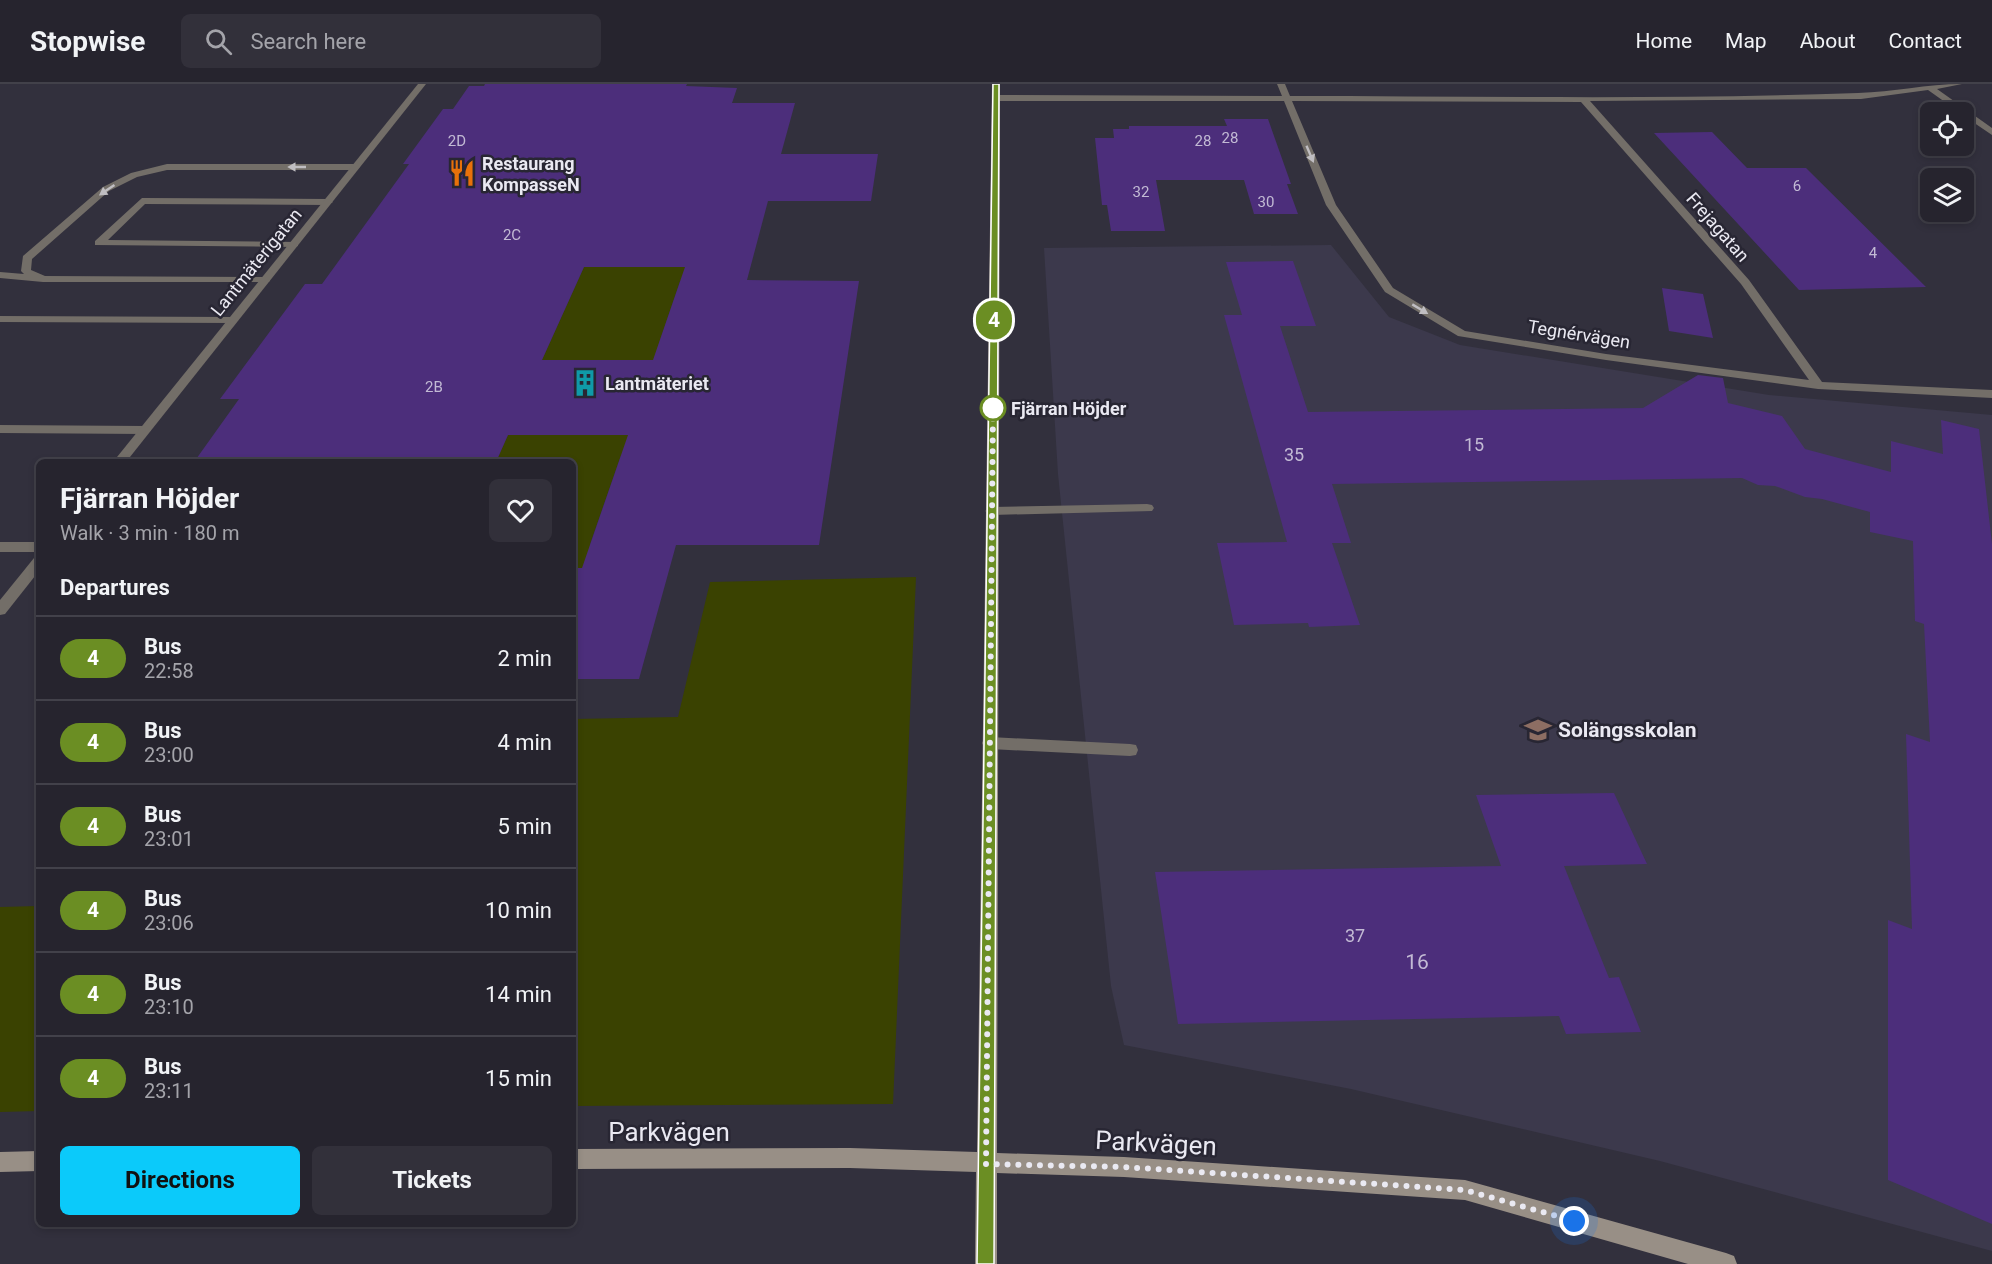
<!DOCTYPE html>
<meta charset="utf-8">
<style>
:root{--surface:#26242e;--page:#32303a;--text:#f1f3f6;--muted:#a4a4aa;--line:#42414a;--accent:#0bcafa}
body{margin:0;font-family:Roboto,sans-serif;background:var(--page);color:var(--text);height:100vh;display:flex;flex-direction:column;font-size:22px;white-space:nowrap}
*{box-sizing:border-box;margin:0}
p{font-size:20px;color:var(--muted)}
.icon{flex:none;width:33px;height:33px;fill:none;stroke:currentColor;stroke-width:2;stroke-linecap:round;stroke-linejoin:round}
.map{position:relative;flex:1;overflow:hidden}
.details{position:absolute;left:36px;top:375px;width:540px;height:768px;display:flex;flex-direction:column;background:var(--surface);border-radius:9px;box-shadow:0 3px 9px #0003,0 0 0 2px var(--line)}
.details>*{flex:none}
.badge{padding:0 12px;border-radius:20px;font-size:21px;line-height:39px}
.tools{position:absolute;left:1920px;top:18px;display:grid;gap:12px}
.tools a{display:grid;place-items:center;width:54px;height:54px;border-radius:9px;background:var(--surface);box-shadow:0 3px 9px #0003,0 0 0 2px var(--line);font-size:30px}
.you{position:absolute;width:30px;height:30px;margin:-15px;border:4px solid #fff;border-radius:50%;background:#1a73e8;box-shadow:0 0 0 9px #1a73e833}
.map>.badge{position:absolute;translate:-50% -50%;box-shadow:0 0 0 3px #fff}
h2{padding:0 24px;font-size:22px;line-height:54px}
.round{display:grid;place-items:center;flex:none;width:63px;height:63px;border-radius:9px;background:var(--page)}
.summary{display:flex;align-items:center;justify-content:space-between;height:102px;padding:0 24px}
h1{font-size:28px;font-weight:700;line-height:45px}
.action{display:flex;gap:12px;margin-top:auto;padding:12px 24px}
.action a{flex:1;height:69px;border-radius:9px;background:var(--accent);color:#111;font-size:24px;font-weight:700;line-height:69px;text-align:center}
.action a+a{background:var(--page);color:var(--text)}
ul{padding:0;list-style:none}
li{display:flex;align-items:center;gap:18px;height:84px;padding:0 24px;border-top:2px solid var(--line)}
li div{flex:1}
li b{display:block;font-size:22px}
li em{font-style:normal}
li .badge{min-width:66px;font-weight:700;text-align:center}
header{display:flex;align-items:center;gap:36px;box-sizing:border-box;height:84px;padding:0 30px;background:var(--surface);border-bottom:2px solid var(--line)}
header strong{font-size:28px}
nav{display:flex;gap:33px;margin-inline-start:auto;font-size:21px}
.search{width:420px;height:54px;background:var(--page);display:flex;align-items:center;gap:15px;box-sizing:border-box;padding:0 21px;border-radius:9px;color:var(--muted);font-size:22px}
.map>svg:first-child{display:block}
.built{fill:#3c394c}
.green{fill:#3a4201}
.building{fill:#4c2e7b;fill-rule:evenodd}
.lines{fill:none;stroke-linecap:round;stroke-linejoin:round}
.lane{fill:#736e68;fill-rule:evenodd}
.street{fill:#736e68;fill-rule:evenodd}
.secondary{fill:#988f86;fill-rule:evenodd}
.oneway{fill:#c0bec2}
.line{fill:#6b8e23;stroke:#fff;stroke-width:1.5}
.walk{stroke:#eae9f2;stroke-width:6;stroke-dasharray:0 10.8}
.stop-dot{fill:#fff;stroke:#6b8e23;stroke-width:3}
.labels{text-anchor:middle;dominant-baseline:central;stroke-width:5;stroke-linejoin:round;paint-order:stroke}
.far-number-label{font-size:15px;fill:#c2bad4}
.far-poi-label{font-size:18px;font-weight:bold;fill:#eae9f2;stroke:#282633;text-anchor:start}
.far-street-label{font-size:18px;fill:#eae9f2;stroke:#282633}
.far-stop-label{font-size:18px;font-weight:bold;fill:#eae9f2;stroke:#282633;text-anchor:start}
.number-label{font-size:18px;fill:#c2bad4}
.poi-label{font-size:21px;font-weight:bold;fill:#eae9f2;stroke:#282633;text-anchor:start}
.near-number-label{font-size:21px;fill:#c2bad4}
.near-street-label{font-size:26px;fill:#eae9f2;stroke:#282633}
</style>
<header>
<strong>Stopwise</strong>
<div class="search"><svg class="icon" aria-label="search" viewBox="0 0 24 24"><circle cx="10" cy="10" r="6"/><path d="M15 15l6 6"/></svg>Search here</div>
<nav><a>Home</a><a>Map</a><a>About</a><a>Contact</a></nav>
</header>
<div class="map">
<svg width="1992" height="1180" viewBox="0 0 1992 1180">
<rect width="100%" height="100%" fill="#32303d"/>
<!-- built -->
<path class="built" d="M 1331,161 L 1389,233 L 1460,261 L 1769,311 L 1992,331 L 1992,1167 L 1660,1077 L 1351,1005 L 1124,961 L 1111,902 L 1058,390 L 1044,164 Z"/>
<!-- green -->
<g class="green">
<path d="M 584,183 L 711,183 L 706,197 L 680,197 L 659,259 L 681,276 L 542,276 Z"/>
<path d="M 508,351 L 658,351 L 652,370 L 621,371 L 590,460 L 617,484 L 573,484 L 573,378 L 496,378 Z"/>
<path d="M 916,493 L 893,1020 L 573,1022 L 573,635 L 678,633 L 710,498 Z"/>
<path d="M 39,822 L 39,1027 L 0,1028 L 0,823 Z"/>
</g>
<!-- building -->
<g class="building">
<path d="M 485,0 L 687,0 L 686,2 L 737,4 L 732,19 L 795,19 L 781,70 L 878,70 L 871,117 L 768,117 L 747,196 L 859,197 L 819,461 L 676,461 L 639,595 L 573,595 L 573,484 L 582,484 L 628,351 L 508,351 L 496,378 L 194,378 L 239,315 L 220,315 L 305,200 L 322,200 L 409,80 L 403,80 L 443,25 L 453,25 L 469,2 L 484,2 ZM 584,183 L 685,183 L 653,276 L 542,276 Z"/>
<path d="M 1224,35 L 1268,35 L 1291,100 L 1287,100 L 1298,130 L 1254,130 L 1244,96 L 1156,96 L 1165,147 L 1111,147 L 1107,121 L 1102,121 L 1095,54 L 1114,54 L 1113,45 L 1129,45 L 1129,42 L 1227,42 Z"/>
<path d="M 1712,48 L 1747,84 L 1806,84 L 1926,203 L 1799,206 L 1654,49 Z"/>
<path d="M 1293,177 L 1316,242 L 1280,242 L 1308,328 L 1643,324 L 1698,291 L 1723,294 L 1728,319 L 1782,332 L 1805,365 L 1891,388 L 1891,357 L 1943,370 L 1941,336 L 1979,345 L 1992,460 L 1992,1140 L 1888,1096 L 1888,836 L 1912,845 L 1906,650 L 1930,658 L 1924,540 L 1915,537 L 1913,457 L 1870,448 L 1870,428 L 1822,415 L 1805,413 L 1775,402 L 1758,401 L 1742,394 L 1332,400 L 1351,459 L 1332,459 L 1360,541 L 1309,543 L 1308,539 L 1234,541 L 1217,459 L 1287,458 L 1224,231 L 1242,231 L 1226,178 Z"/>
<path d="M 1662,204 L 1703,210 L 1713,254 L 1669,247 Z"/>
<path d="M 1614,709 L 1647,780 L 1564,782 L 1609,894 L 1619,893 L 1641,948 L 1566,950 L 1559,932 L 1178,940 L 1155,788 L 1501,782 L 1476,711 Z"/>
</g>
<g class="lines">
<!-- lane -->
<g class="lane">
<path d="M 167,80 L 355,80 L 360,83 L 355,86 L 167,86 L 137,93 L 109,107 L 32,175 L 31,186 L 45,192 L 265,193 L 270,196 L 269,198 L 43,198 L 0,194 L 0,188 L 24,190 L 21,187 L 23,172 L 103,103 L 131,89 Z"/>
<path d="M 142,114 L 328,115 L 333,118 L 328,121 L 145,120 L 108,156 L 298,158 L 298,162 L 294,163 L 95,161 L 95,157 Z"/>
<path d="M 0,232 L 232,233 L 237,236 L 232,239 L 0,238 Z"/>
<path d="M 0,341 L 145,342 L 151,346 L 145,350 L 0,349 Z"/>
<path d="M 1147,420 L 1152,421 L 1154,424 L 1152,427 L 992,431 L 985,427 L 992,423 Z"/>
<rect x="0" y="458" width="39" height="10"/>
<path d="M 990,653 L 1130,660 L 1136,661 L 1138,666 L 1136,671 L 1130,672 L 990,665 L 984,663 L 982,659 L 984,655 Z"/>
</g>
<!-- street -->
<g class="street">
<path d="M 418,0 L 426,0 L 126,378 L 113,378 Z"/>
<path d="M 1277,0 L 1285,0 L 1290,12 C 1479,12 1669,16 1858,9 C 1893,8 1927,0 1962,0 L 1937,5 L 1992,44 L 1992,51 L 1964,32 L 1964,28 L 1959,28 L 1928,6 L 1861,15 L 1590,17 L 1749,196 L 1822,298 L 1992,306 L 1992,314 L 1818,305 L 1606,276 L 1458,252 L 1385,208 L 1326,121 L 1284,17 L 997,17 L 993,14 L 997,11 L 1282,12 ZM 1292,17 L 1581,18 L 1741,200 L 1809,296 L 1606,270 L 1465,247 L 1393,204 L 1336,121 Z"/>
<path d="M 39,472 L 39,487 L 5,530 L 0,531 L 0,516 L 34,474 Z"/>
</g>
<!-- secondary -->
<g class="secondary">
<path d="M 992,0 L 1000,0 L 997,1069 L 1124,1073 L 1465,1096 L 1726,1169 L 1734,1172 L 1737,1180 L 1688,1180 L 1465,1116 L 1124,1093 L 997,1089 L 997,1180 L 975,1180 L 976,1088 L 850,1084 L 573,1085 L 573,1065 L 850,1064 L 977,1068 Z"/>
<path d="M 39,1067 L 39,1087 L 0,1088 L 0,1068 Z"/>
</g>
</g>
<!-- one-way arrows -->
<defs><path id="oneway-solid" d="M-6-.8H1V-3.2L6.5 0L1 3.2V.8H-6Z" transform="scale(1.5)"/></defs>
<g class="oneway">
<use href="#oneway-solid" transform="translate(1310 70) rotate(67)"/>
<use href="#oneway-solid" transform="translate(297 83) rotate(180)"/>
<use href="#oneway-solid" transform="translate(107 106) rotate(146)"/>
<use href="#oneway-solid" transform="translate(1420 225) rotate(31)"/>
</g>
<!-- line -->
<path class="line" d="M 993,0 L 999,0 L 994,1180 L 977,1180 Z"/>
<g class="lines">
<!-- walk -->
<path class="walk" d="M 993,324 L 986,1080 L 1124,1083 L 1465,1106 L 1574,1137"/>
</g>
<!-- icons -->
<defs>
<symbol id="restaurant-bare" viewBox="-9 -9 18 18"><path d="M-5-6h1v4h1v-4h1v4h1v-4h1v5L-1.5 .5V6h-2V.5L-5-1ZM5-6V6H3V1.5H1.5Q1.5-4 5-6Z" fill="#e8710a" stroke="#282633" stroke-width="2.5" paint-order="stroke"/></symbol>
<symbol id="building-bare" viewBox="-9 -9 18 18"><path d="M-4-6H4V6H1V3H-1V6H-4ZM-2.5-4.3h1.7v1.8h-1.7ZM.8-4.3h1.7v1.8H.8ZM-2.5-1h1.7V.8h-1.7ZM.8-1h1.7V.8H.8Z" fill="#0f9aa8" stroke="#282633" stroke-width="2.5" paint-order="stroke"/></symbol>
<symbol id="school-bare" viewBox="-9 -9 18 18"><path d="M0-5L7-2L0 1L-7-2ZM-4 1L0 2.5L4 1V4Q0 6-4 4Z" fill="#8d6e63" stroke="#282633" stroke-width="2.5" paint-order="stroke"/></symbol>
</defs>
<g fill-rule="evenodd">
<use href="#restaurant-bare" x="443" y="70" width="38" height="38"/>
<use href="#building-bare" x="566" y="280" width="38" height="38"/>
<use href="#school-bare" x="1519" y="627" width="38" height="38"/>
</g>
<!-- markers -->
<circle class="stop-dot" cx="993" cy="324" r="12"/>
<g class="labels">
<!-- far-number labels -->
<g class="far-number-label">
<text x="1230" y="54">28</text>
<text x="457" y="57">2D</text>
<text x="1203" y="57">28</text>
<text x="1797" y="102">6</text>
<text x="1141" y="108">32</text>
<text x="1266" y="118">30</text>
<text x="512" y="151">2C</text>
<text x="1873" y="169">4</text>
<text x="434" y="303">2B</text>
</g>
<!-- far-poi labels -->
<g class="far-poi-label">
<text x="482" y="79">Restaurang<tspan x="482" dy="21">KompasseN</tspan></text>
<text x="605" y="299">Lantmäteriet</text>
</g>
<!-- far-street labels -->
<g class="far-street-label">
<text transform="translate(1718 143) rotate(49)">Frejagatan</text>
<text transform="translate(256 178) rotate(-51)">Lantmäterigatan</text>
<text transform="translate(1579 250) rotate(9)">Tegnérvägen</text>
</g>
<!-- far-stop labels -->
<g class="far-stop-label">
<text x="1011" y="324">Fjärran Höjder</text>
</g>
<!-- number labels -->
<g class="number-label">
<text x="1474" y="360">15</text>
<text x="1294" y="370">35</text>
<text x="1355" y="851">37</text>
</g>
<!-- poi labels -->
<g class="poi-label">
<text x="1558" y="646">Solängsskolan</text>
</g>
<!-- near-number labels -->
<g class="near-number-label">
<text x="1417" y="878">16</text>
</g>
<!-- near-street labels -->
<g class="near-street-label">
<text x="669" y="1048">Parkvägen</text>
<text transform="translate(1156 1059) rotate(3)">Parkvägen</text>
</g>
</g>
</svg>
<div class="tools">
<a><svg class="icon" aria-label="locate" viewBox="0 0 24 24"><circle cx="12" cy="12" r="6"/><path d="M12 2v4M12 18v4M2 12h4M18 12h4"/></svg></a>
<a><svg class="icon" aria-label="layers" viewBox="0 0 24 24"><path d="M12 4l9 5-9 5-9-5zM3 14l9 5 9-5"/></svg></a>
</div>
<div class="you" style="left:1574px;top:1137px"></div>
<b class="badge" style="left:994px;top:236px;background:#6b8e23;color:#fff">4</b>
<section class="details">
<div class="summary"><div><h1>Fjärran Höjder</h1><p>Walk · 3 min · 180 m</p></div><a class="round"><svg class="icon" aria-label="heart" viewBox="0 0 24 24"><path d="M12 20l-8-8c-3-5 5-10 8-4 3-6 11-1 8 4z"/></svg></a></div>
<h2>Departures</h2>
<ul>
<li><span class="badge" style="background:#6b8e23;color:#fff">4</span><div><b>Bus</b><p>22:58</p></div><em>2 min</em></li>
<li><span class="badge" style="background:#6b8e23;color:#fff">4</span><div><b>Bus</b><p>23:00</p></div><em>4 min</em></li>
<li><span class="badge" style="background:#6b8e23;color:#fff">4</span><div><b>Bus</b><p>23:01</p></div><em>5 min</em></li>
<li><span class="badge" style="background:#6b8e23;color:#fff">4</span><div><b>Bus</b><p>23:06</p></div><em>10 min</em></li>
<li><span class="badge" style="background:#6b8e23;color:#fff">4</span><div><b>Bus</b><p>23:10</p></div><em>14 min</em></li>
<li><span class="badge" style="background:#6b8e23;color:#fff">4</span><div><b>Bus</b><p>23:11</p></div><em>15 min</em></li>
</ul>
<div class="action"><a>Directions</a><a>Tickets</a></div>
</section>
</div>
